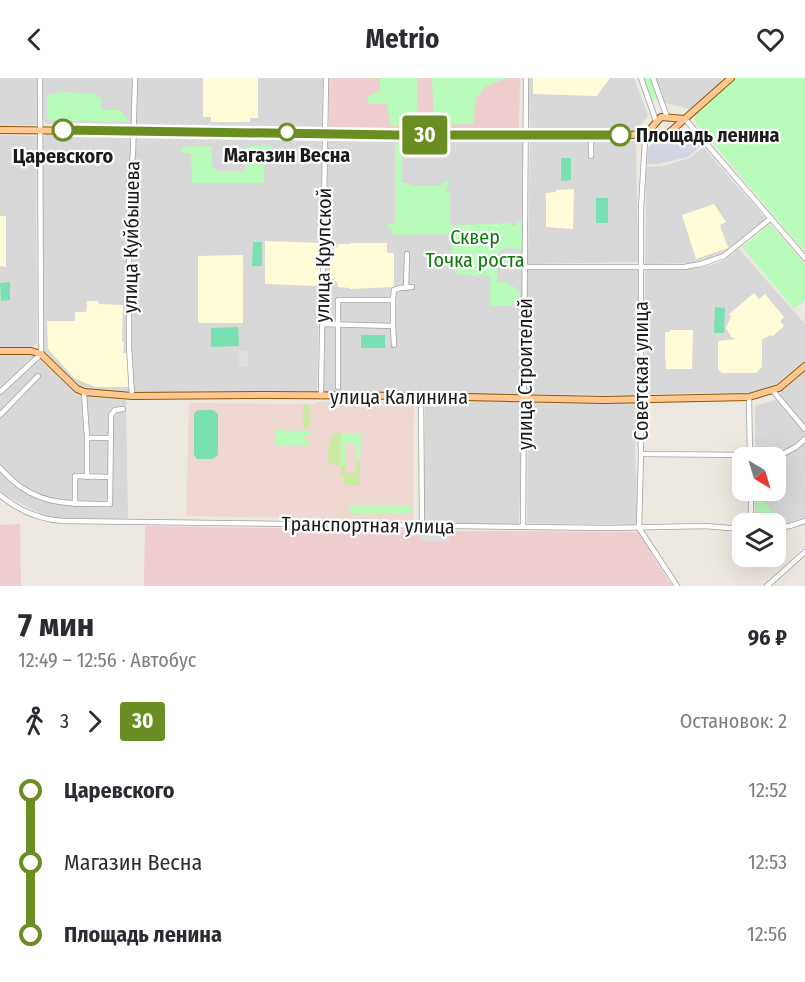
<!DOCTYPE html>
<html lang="ru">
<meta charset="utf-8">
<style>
:root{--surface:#fff;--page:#f2f2f3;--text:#2b2b33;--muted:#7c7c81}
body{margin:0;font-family:"Fira Sans Condensed",sans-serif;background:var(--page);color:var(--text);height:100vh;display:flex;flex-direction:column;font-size:22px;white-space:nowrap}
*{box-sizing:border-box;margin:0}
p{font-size:20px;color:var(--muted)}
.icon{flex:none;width:33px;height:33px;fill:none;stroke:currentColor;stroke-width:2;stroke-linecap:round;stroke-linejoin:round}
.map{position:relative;height:508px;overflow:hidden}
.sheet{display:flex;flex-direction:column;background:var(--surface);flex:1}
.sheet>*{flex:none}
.badge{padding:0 12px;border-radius:4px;font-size:21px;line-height:39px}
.needle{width:39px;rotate:142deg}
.tools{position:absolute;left:732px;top:369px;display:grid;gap:12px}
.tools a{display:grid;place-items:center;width:54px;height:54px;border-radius:12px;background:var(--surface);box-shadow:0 6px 24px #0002;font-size:30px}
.map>.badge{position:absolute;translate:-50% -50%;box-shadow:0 0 0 3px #fff}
.legs{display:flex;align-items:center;gap:9px;height:66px;padding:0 18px;font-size:20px}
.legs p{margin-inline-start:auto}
.head{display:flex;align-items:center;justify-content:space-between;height:102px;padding:0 18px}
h1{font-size:33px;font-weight:700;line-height:45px}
ul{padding:0 18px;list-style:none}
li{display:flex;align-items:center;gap:21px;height:72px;font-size:22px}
li i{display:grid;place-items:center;width:9px;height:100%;margin:0 8px;background:currentColor}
li i::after{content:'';width:15px;height:15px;margin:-8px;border:4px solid;border-radius:50%;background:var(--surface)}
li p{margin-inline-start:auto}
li:first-child i{background:linear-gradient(#0000 50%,currentColor 0)}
li:last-child i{background:linear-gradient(currentColor 50%,#0000 0)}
header{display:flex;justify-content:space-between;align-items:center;height:78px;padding:0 18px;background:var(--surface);font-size:27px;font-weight:700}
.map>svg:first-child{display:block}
.residential{fill:#d9d8d8}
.commercial{fill:#f0cdcf}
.education{fill:#fffcd7}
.military{fill:#f0d8d2}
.grass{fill:#cbeba2}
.park{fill:#b9fbb9}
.pitch{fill:#79e1b1}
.parking{fill:#dfdfdf}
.plaza{fill:#d4d5e3}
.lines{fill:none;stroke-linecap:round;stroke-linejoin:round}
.minor-casing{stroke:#a2a2a2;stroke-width:6}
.major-casing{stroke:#925600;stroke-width:8}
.minor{stroke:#fff;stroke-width:4.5}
.major{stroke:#ffc893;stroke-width:6}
.line-1-casing{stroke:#fff;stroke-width:14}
.line-1{stroke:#6b8e23;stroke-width:9}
.stop-1-dot{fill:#fff;stroke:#6b8e23;stroke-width:3}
.labels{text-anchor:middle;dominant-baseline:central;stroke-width:4.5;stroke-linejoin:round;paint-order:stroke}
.stop-label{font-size:20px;font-weight:bold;fill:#1b1b1b;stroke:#fff}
.street-label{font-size:20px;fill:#1b1b1b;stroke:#fff}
.park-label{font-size:20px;fill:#077b07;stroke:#fff}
</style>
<header><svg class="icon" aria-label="back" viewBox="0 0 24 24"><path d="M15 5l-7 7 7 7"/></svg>Metrio<svg class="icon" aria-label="heart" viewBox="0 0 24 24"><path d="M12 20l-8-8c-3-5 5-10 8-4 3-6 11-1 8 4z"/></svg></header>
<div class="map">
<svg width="805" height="508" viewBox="0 0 805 508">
<rect width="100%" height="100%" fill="#ede8e0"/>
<!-- residential -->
<g class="residential">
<path d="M 0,0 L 38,0 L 38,44 L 36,47 L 0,48 Z"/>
<path d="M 43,0 L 323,0 L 322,52 L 48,46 L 45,45 L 43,41 Z"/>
<path d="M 528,0 L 634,0 L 648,37 L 635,55 L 530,53 Z"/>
<path d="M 651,0 L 726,0 L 690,31 L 660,24 Z"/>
<path d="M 47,55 L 147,58 L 322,59 L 317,314 L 143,314 L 82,312 L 42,274 L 43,60 Z"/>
<path d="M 0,57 L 33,58 L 36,58 L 38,61 L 36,119 L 37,264 L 35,267 L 31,269 L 0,270 Z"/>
<path d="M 328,58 L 524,62 L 522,317 L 324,314 Z"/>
<path d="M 530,62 L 636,63 L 638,184 L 528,186 Z"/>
<path d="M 703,69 L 766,141 L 730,171 L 721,177 L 694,185 L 645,186 L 646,89 L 663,88 L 690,80 Z"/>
<path d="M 739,171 L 805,246 L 805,282 L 774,308 L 749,315 L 645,316 L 645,191 L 694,191 L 719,185 Z"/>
<path d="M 527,191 L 639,191 L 636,318 L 527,316 Z"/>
<path d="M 0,275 L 29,275 L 40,278 L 79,318 L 126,322 L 128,441 L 79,440 L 51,441 L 6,418 L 0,412 Z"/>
<path d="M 805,293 L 805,440 L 798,444 L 776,446 L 756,445 L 755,413 L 776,412 L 776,380 L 755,379 L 755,328 L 778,321 L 781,314 Z"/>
<path d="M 425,323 L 522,323 L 519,448 L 424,446 Z"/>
<path d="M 528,323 L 636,324 L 635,375 L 638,447 L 527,445 Z"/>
</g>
<!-- commercial -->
<g class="commercial">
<path d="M 329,0 L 520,0 L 519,53 L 329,52 Z"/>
<path d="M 20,446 L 21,508 L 0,508 L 0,447 Z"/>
<path d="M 145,448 L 441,453 L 638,454 L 672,508 L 144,508 Z"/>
</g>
<!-- education -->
<g class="education">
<path d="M 203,0 L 258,0 L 258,40 L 250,40 L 250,44 L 211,44 L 211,39 L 203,39 Z"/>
<path d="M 533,0 L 610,0 L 596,19 L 595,18 L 533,16 Z"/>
<path d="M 574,111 L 573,151 L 546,149 L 546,115 L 556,114 L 556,112 Z"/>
<path d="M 714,126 L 726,144 L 720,147 L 728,170 L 696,181 L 682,137 Z"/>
<path d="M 0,138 L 6,138 L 6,189 L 0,188 Z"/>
<path d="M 265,163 L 322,165 L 321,208 L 265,206 Z"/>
<path d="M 350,165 L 387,165 L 387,175 L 394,175 L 394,209 L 350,211 L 349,210 L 338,209 L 337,204 L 334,203 L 334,201 L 330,201 L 330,172 L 334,172 L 334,170 L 338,169 L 338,166 L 350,166 Z"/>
<path d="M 243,177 L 243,245 L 200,245 L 198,243 L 198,178 Z"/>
<path d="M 754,215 L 759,221 L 765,216 L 784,239 L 780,243 L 784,248 L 772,259 L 771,257 L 762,261 L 762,289 L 756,295 L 722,295 L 718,291 L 718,263 L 736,261 L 731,259 L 726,250 L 731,238 L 729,236 Z"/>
<path d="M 87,223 L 98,223 L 99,226 L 123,227 L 122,263 L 124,264 L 123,275 L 129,275 L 129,309 L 96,309 L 80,303 L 73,299 L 48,271 L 47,243 L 75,243 L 75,234 L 86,234 Z"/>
<path d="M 670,252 L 693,252 L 692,291 L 666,291 L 666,283 L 665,282 L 665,254 L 670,254 Z"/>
</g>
<!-- military -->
<path class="military" d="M 189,325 L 329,326 L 329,330 L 414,330 L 413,442 L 186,438 Z"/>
<!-- grass -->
<g class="grass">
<path d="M 303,326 L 310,326 L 309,351 L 304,350 L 303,348 Z"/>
<path d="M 334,355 L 341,355 L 339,387 L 328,386 L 329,362 L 333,359 Z"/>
<path d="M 356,382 L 360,383 L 360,408 L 347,408 L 344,405 L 344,399 L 341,397 L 341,388 L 346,388 L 346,395 L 356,395 Z"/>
</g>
<!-- park -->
<g class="park">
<path d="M 380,0 L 417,0 L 417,27 L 421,46 L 390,48 L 387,26 L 368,26 L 368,19 L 380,12 Z"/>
<path d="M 432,0 L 508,0 L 486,8 L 476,21 L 473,46 L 434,47 Z"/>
<path d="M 643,0 L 651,0 L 658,21 L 652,23 Z"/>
<path d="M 737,0 L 805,0 L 805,174 L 695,44 L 695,36 Z"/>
<path d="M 63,14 L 97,16 L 101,21 L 102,32 L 120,32 L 130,44 L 47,42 L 47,17 Z"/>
<path d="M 395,64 L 402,65 L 402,105 L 410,105 L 410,108 L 440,108 L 443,104 L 449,104 L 449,109 L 446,110 L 446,114 L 450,115 L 450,146 L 453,147 L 450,156 L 393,157 L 392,151 L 388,151 L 388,146 L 395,146 Z"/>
<path d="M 212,68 L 212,87 L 216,93 L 245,93 L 246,68 L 271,68 L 271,76 L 265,76 L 264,105 L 192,105 L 191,76 L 182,75 L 182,69 Z"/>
<path d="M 518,143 L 521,143 L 522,171 L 507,170 L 498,174 L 497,204 L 507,204 L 520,213 L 520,228 L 490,228 L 490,198 L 457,197 C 451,181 451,164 455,147 L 510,145 L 512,148 L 515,148 Z"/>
<path d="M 770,146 L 805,186 L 805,222 L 794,231 L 742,169 Z"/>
<path d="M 275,352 L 309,353 L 309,358 L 303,359 L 303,362 L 309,363 L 309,367 L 275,367 Z"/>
<path d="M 341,355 L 361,355 L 360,380 L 356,381 L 356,366 L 346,366 L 346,387 L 340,387 Z"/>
<path d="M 756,414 L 780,443 L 758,445 L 757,443 Z"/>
<path d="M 349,427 L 411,427 L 411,436 L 349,435 Z"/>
</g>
<!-- pitch -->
<g class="pitch">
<path d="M 561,80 L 571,80 L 571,102 L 561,103 Z"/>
<rect x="596" y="120" width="12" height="25"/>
<path d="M 253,164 L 262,164 L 262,188 L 252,188 Z"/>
<path d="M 10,204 L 10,222 L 1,223 L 0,205 Z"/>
<path d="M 715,229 L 725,230 L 724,255 L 714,255 Z"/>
<path d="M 238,249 L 239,268 L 211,269 L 211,250 Z"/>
<rect x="361" y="257" width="24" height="13"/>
<path d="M 200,332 C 207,332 215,330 218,337 L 218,377 L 213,381 L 197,381 L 194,377 L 194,336 L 196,333 Z"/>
</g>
<!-- parking -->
<g class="parking">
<path d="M 238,273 L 248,273 L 248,289 L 239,289 Z"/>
<path d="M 415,323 L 414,330 L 329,330 L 329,326 L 315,326 L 315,324 Z"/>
<rect x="420" y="456" width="29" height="7"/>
</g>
<!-- plaza -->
<path class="plaza" d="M 686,53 L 693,55 L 703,66 L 688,79 L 658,86 L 647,86 L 648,70 L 653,65 Z"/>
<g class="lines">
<defs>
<g id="minor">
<path d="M 641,0 L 656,43"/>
<path d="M 653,0 L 667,39"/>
<path d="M 685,41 L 805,180"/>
<path d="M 647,55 L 645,62 L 641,131 L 641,290 L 640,322 L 641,376 L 639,450 L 677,508"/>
<path d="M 325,73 L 340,74"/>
<path d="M 591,78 L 591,58"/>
<path d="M 526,189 L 684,189 L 701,186 L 724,178 L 771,140"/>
<path d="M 406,210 L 407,176"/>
<path d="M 393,222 L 394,212 L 400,210 L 412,209"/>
<path d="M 322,246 L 393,248 L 394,267"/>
<path d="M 338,309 L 338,222 L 393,222 L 393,248"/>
<path d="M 773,313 L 805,351"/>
<path d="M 0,314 L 41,276 L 40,0"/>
<path d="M 84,314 L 87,360 L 111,360"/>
<path d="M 132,318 L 129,268 L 129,104 L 133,75 L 135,0"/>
<path d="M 321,318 L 326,0"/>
<path d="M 421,318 L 422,448"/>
<path d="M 749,319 L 750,380"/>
<path d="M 0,337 L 38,298"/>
<path d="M 641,376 L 750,377 L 763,380"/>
<path d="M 775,380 L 796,369 L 805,361"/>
<path d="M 0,390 C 7,397 13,404 21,409 C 47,428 80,426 110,426 L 111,337 L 115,332 L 123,331"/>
<path d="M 87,399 L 87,360"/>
<path d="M 751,412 L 751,446"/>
<path d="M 0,417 C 18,432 40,442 64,443 L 609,450 L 705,448 L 742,451"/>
<path d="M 75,426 L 75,398 L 110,399"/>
<path d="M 523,448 L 526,0"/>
<path d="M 776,450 L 790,448 L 805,443"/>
<path d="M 767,508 L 805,474"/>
</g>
<g id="major">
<path d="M 0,52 L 591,58 L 632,57 L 647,55 L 664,56 L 670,54 L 731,0"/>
<path d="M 647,55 L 661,39 L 685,41"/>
<path d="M 0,273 L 31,273 L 41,276 L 77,311 L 84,314 L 132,318 L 270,317 L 421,318 L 604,322 L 749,319 L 779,310 L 805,288"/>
</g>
</defs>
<!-- minor casing -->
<use href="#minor" class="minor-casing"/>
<!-- major casing -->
<use href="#major" class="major-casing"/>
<!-- minor -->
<use href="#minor" class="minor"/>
<!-- major -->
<use href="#major" class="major"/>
</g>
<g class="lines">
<defs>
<path id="line-1" d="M 63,52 L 397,57 L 620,57"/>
</defs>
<!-- line-1 casing -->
<use href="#line-1" class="line-1-casing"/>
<!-- line-1 -->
<use href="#line-1" class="line-1"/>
</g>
<!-- markers -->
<g class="stop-1-dot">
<circle cx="63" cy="52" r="10"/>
<circle cx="287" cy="54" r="8"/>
<circle cx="620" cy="57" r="10"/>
</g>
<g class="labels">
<!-- stop labels -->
<g class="stop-label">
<text x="636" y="57" text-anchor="start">Площадь ленина</text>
<text x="287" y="77">Магазин Весна</text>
<text x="63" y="78">Царевского</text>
</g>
<!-- street labels -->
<g class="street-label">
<text transform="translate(131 159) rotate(-89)">улица Куйбышева</text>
<text transform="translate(323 177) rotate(-89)">улица Крупской</text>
<text transform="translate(641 293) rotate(-90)">Советская улица</text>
<text transform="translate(525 296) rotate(-90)">улица Строителей</text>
<text x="399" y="319">улица Калинина</text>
<text transform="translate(368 447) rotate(1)">Транспортная улица</text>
</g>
<!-- park labels -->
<g class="park-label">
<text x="475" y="159">Сквер<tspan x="475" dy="23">Точка роста</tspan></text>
</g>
</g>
</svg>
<div class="tools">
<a><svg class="needle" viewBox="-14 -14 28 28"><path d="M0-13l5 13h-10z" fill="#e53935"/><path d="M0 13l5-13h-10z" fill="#7c7c81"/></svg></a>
<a><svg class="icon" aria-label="layers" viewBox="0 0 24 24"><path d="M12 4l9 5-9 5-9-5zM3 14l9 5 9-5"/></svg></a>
</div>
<b class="badge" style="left:425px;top:57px;background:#6b8e23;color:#fff">30</b>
</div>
<section class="sheet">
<div class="head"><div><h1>7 мин</h1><p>12:49 – 12:56 · Автобус</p></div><b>96 ₽</b></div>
<div class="legs"><svg class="icon" aria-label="walk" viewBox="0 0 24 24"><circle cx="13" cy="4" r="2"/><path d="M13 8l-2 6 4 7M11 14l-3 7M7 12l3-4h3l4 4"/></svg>3<svg class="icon" aria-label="forward" viewBox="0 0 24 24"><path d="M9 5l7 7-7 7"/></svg><b class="badge" style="background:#6b8e23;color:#fff">30</b><p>Остановок: 2</p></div>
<ul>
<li><i style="color:#6b8e23"></i><b>Царевского</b><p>12:52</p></li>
<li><i style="color:#6b8e23"></i><span>Магазин Весна</span><p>12:53</p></li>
<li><i style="color:#6b8e23"></i><b>Площадь ленина</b><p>12:56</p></li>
</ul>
</section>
